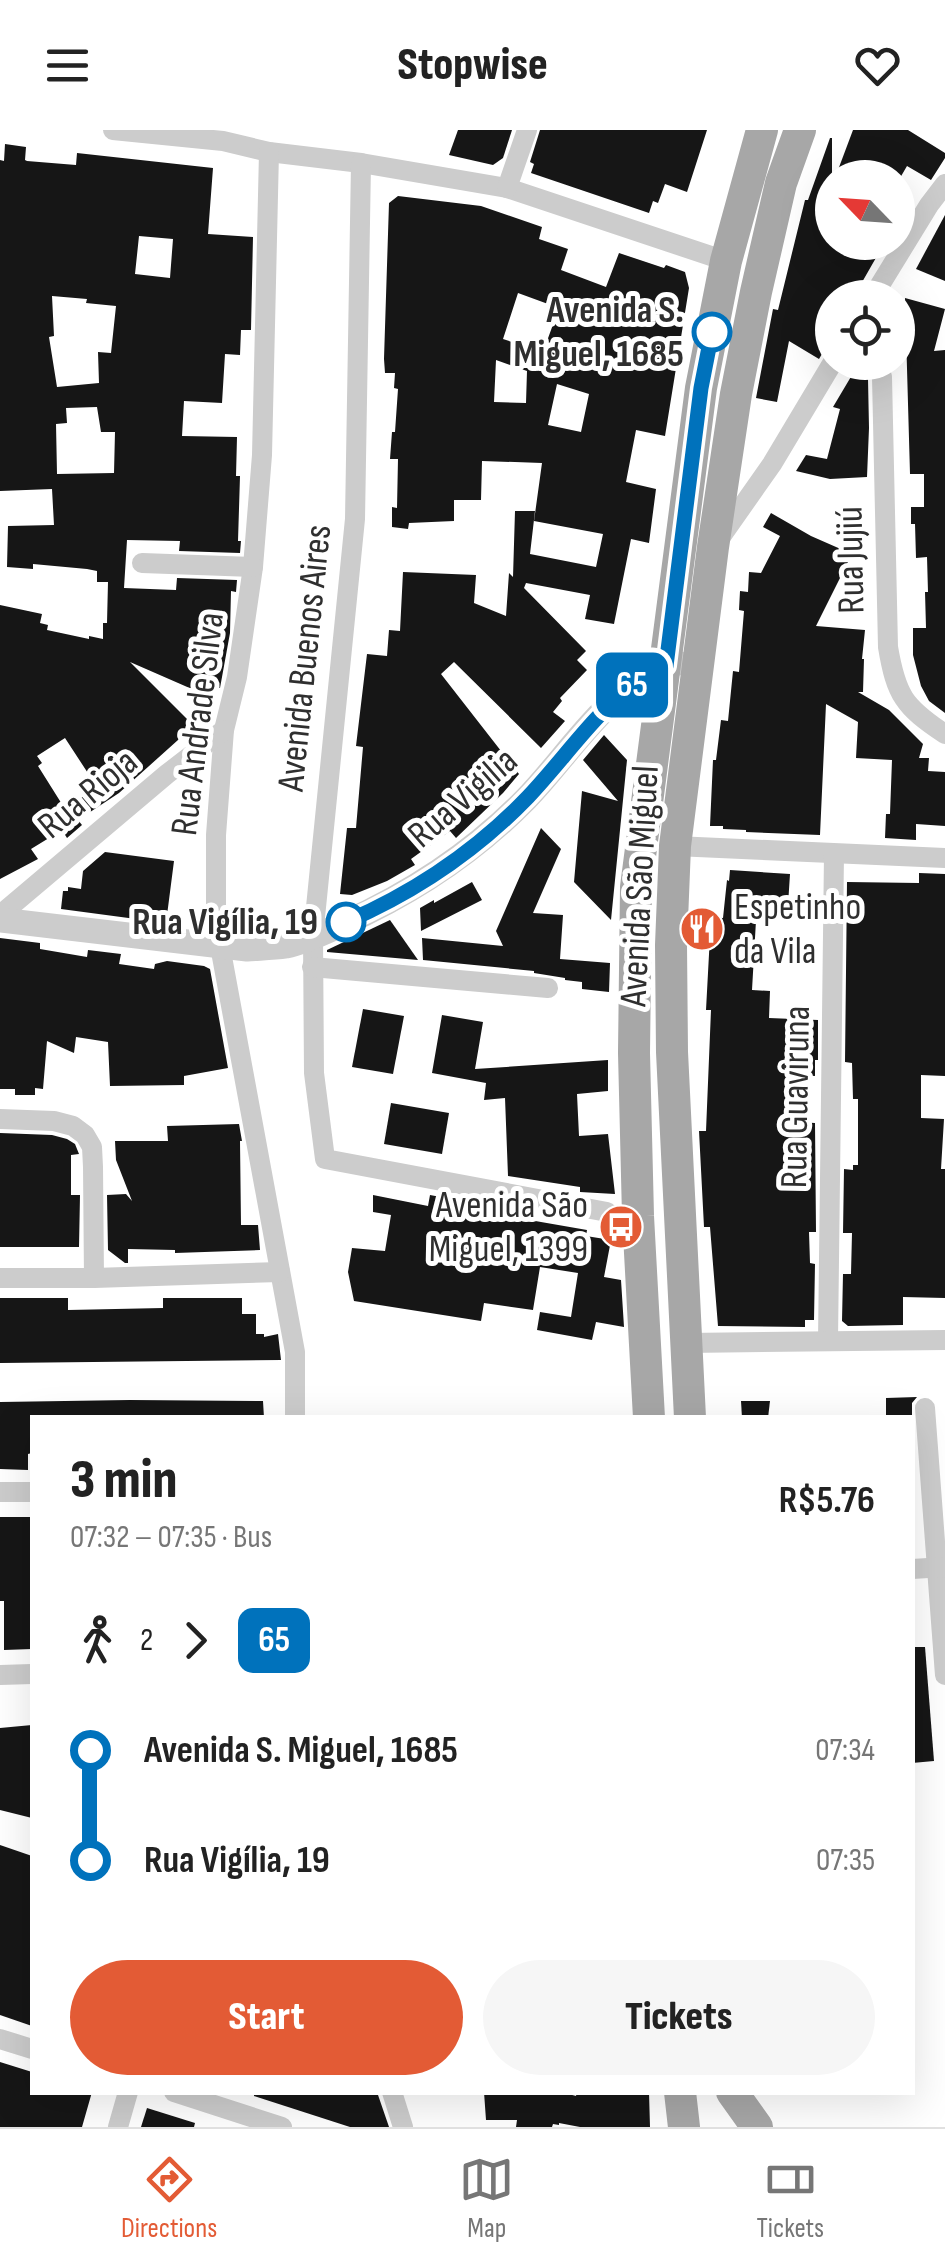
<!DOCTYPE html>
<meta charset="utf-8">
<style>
:root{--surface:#fff;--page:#f6f6f6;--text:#222;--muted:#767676;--line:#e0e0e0;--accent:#e35b35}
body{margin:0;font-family:"Sofia Sans Condensed",sans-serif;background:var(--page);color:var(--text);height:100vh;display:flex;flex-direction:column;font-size:38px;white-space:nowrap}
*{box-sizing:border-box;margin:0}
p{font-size:32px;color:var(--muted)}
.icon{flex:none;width:55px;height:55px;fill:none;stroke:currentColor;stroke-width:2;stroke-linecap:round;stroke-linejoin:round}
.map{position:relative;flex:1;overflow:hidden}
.panel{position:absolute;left:30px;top:1285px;width:885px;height:680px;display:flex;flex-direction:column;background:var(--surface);border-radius:0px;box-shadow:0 10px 40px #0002}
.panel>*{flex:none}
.badge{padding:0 20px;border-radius:15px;font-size:35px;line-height:65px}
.needle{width:65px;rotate:295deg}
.tools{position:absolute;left:815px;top:30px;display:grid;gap:20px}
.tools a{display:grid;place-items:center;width:100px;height:100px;border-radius:50%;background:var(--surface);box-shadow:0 10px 40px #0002;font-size:50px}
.map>.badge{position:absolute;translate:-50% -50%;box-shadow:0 0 0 5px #fff}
.legs{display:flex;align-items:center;gap:15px;height:110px;padding:0 40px;font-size:32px}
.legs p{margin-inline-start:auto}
.headline{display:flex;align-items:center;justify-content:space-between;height:170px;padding:0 40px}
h1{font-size:55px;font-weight:800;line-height:75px}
.cta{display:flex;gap:20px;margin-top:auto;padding:20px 40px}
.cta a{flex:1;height:115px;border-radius:60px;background:var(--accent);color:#fff;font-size:40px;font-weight:800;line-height:115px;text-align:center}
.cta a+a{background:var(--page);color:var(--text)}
ul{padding:0 40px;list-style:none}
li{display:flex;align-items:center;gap:35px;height:110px;font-size:38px}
li i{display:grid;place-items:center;width:15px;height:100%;margin:0 12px;background:currentColor}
li i::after{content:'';width:25px;height:25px;margin:-12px;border:8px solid;border-radius:50%;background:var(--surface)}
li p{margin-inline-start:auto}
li:first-child i{background:linear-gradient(#0000 50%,currentColor 0)}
li:last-child i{background:linear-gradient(currentColor 50%,#0000 0)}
header{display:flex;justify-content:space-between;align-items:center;height:130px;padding:0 40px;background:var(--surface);font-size:45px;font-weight:800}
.dock{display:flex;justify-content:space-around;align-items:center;height:140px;border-top:2px solid var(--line);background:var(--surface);font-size:28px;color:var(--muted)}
.dock a{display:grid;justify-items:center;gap:5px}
.dock .active{color:var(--accent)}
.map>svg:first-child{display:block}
.building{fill:#161616;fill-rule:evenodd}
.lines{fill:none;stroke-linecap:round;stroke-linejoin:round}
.minor{stroke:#ccc;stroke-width:20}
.tertiary{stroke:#ccc;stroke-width:25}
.primary{stroke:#a7a7a7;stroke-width:32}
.line-1-casing{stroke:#fff;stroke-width:22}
.line-1{stroke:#0072bc;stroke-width:15}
.stop-1-dot{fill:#fff;stroke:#0072bc;stroke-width:5}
.labels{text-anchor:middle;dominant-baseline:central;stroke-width:10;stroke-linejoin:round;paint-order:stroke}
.stop-label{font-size:38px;font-weight:bold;fill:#2f2f2f;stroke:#fff;text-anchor:end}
.street-label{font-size:38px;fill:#2f2f2f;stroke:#fff}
.poi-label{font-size:38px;fill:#2f2f2f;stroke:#fff;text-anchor:start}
</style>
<header><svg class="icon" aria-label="menu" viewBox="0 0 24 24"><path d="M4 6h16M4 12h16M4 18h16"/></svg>Stopwise<svg class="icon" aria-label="heart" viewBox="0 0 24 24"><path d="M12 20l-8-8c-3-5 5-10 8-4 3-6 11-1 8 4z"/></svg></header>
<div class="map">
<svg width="945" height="1997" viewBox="0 0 945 1997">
<rect width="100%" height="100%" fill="#fff"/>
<!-- building -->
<g class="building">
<path d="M 458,0 L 512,0 L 503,28 L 493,35 L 449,25 Z"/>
<path d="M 540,0 L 707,0 L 687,62 L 665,54 L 658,73 L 653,71 L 649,83 L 531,43 L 534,34 L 530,32 Z"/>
<path d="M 853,0 L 908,0 L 945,23 L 945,28 L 931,50 L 907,36 L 900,48 L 835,48 Z"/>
<path d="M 830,8 L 832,8 L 832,112 L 885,112 L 853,168 L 832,168 L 832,207 L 819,229 L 789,211 L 777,272 L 756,268 L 773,179 L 778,180 L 805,70 L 808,70 Z"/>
<path d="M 5,14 L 26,17 L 25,30 L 27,31 L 76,35 L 77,23 L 213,38 L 208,104 L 253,107 L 251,200 L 241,200 L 240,225 L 225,224 L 222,273 L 184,271 L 182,306 L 237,307 L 236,346 L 240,346 L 238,411 L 241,411 L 240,423 L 179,421 L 180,411 L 127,410 L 124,458 L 176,460 L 177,448 L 237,450 L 236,462 L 231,461 L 230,503 L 220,558 L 201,557 L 201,563 L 130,532 L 190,592 L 178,610 L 119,663 L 78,690 L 82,695 L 67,708 L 62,700 L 31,719 L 38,729 L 0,749 L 0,475 L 42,484 L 40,493 L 48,495 L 47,500 L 89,509 L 89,506 L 103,509 L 103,493 L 107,493 L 108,452 L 97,452 L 97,441 L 87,439 L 33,434 L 33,439 L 7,437 L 8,396 L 54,395 L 52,359 L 0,361 L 0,30 L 4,31 ZM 139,106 L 173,109 L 170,148 L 135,144 ZM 52,166 L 87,169 L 86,173 L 116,176 L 111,223 L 98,222 L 99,253 L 57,257 L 49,207 L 54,206 ZM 97,277 L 101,302 L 115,302 L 114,343 L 57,344 L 56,294 L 67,293 L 66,278 ZM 65,608 L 97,657 L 65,679 L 38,636 L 42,633 L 37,626 Z"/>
<path d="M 398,66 L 481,76 L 542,97 L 539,109 L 568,119 L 561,140 L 606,157 L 619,123 L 664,138 L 666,135 L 685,142 L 689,158 L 665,306 L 636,300 L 626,352 L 656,359 L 649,413 L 631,409 L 614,494 L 585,489 L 590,465 L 526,453 L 524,458 L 586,521 L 577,530 L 587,540 L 560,568 L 562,571 L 553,582 L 565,591 L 541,618 L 454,532 L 441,544 L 519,644 L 503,663 L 456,708 L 450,701 L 411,729 L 415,735 L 387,751 L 352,765 L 340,764 L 347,698 L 356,698 L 363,617 L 356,616 L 367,524 L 387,526 L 389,500 L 400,501 L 403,442 L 476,445 L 474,473 L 506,486 L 509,443 L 513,447 L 515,381 L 535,381 L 530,424 L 596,437 L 603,404 L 534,391 L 542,333 L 482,331 L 481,370 L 454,370 L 454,391 L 409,393 L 408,399 L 392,397 L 392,377 L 397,378 L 398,329 L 390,329 L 392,302 L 395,302 L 398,259 L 394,258 L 395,243 L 385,243 L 384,229 L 389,73 ZM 518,163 L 559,178 L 543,222 L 503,209 ZM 496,230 L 527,241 L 526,273 L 494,272 ZM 557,254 L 589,264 L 581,302 L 548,295 Z"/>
<path d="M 945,85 L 945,151 L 916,139 Z"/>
<path d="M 905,168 L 945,179 L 934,221 L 945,220 L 945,583 L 929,571 L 921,556 L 913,525 L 913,498 L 926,498 L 925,462 L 928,462 L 927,427 L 916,428 L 915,394 L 911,394 L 911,377 L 924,377 L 924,344 L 910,344 Z"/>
<path d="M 852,245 L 868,249 L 869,298 L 867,347 L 830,349 L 796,341 L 806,325 L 827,329 L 840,279 L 833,277 Z"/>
<path d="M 771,383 L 811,406 L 852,424 L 816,496 L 865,500 L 862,529 L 864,529 L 863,562 L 858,562 L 889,580 L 923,614 L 919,628 L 929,628 L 928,641 L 945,642 L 945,696 L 916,694 L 916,710 L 885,708 L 886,684 L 890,684 L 892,630 L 856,628 L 858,592 L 826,574 L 820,705 L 746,702 L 746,700 L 723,699 L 723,696 L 710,696 L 713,630 L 716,630 L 721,590 L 728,591 L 733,541 L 739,542 L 744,481 L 739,480 L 740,461 L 748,462 L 749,442 L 761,443 L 780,406 L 763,397 Z"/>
<path d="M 604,605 L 627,630 L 611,790 L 574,752 L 582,661 L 618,671 L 583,630 Z"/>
<path d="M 541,698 L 561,719 L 533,783 L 563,785 L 560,829 L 610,833 L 609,862 L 582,859 L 582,852 L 565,850 L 565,848 L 534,843 L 534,841 L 423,830 L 422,808 L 503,816 L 496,801 Z"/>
<path d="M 105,722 L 174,731 L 166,793 L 61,779 L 63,761 L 68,761 L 68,757 L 81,759 L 83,741 Z"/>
<path d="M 730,740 L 790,744 L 788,775 L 757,773 L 752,860 L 770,861 L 769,888 L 818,890 L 818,930 L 815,930 L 815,946 L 799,945 L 797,992 L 815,993 L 816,1102 L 809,1102 L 810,1133 L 815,1134 L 814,1190 L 805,1190 L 805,1197 L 718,1196 L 710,1097 L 704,1097 L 699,1001 L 706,1001 L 711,880 L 706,880 L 711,787 L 723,788 L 727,750 L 729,751 Z"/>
<path d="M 919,743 L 945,744 L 945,946 L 921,945 L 921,988 L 944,989 L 941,1039 L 945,1039 L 945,1168 L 903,1167 L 903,1195 L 848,1196 L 842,1191 L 843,1144 L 851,1144 L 852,1103 L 843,1103 L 844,1039 L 853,1040 L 853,1035 L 858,1035 L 858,969 L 853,969 L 852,933 L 845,932 L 847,752 L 919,753 Z"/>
<path d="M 472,752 L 482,770 L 421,801 L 420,778 L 434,770 L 434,773 Z"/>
<path d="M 801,768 L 820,768 L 819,790 L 801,788 Z"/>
<path d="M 390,790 L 418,830 L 327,822 L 327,820 Z"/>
<path d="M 0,808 L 40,813 L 40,819 L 87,827 L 88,820 L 121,824 L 119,834 L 154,839 L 155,834 L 167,831 L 204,836 L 210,839 L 228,938 L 184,946 L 184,955 L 110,956 L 108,912 L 76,907 L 74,923 L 47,911 L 43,959 L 35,958 L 35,965 L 15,965 L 15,959 L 0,959 Z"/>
<path d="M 363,879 L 404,886 L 393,944 L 352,937 Z"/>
<path d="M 442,885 L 483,892 L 475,939 L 608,930 L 608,961 L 577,964 L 579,1006 L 608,1004 L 615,1064 L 580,1062 L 580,1057 L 508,1046 L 505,968 L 484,970 L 486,953 L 432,943 Z"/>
<path d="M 391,973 L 449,983 L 442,1024 L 384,1014 Z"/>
<path d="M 239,994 L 242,1011 L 240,1011 L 241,1095 L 258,1095 L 260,1120 L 175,1123 L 175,1120 L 128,1119 L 128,1133 L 125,1133 L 108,1120 L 107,1065 L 126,1064 L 132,1071 L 116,1030 L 115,1011 L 168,1011 L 167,996 Z"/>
<path d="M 0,1003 L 52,1005 L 67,1009 L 75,1014 L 79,1024 L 71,1025 L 71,1065 L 80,1065 L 79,1117 L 0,1117 Z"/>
<path d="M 373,1065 L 428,1076 L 430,1065 L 478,1074 L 477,1080 L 489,1083 L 587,1100 L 586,1106 L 611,1110 L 604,1147 L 621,1150 L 624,1197 L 596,1192 L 592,1210 L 537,1200 L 540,1182 L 571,1187 L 578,1143 L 540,1137 L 533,1180 L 484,1173 L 481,1191 L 354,1171 L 348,1142 L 352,1118 L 385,1121 L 391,1085 L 373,1082 Z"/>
<path d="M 0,1168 L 68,1168 L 68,1180 L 163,1178 L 163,1168 L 242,1168 L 242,1184 L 256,1184 L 256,1204 L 264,1204 L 264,1207 L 278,1204 L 281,1230 L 0,1233 Z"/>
<path d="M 917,1267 L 912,1273 L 912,1288 L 886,1288 L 886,1268 Z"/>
<path d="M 130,1270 L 263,1271 L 264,1288 L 32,1288 L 32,1323 L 28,1324 L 28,1340 L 0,1339 L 0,1272 Z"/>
<path d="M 741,1271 L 770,1271 L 768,1288 L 742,1288 Z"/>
<path d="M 0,1387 L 32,1387 L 32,1519 L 4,1520 L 4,1471 L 0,1471 Z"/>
<path d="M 912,1517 L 925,1517 L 934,1631 L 912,1633 Z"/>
<path d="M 32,1595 L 32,1688 L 0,1680 L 0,1598 Z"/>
<path d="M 0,1715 L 32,1726 L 32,1896 L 0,1885 Z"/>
<path d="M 0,1932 L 32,1942 L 32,1962 L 92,1962 L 82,1997 L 0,1997 Z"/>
<path d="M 254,1962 L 377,1962 L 389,1997 L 350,1997 L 254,1966 Z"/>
<path d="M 484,1962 L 561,1962 L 576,1966 L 577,1962 L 649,1962 L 650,1997 L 580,1997 L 559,1993 L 559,1995 L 553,1994 L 552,1997 L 516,1997 L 517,1990 L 486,1990 Z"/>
<path d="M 147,1978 L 195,1993 L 194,1997 L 141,1997 Z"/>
</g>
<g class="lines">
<!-- minor -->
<g class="minor">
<path d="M 113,0 L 223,11 L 269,22 L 361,33 L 507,58 L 726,131"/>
<path d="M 269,22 L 262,325 L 253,437 L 237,547 L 224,600 L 216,705 L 216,778 L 220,816 L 295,1222 L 295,1288"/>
<path d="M 361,33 L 355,389 L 313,807 L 314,943 L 325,1029 L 607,1082"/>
<path d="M 507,58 L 527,0"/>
<path d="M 872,168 L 929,75 L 945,54"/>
<path d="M 877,232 L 882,247 L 888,517 C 896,565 904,577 945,604"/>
<path d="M 720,408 L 772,334 L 833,232"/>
<path d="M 142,433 L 253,437"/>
<path d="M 675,716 L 945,728"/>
<path d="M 0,785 L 167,644 L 224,600"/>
<path d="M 312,837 L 548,858"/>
<path d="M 0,989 L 54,991 L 73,996 L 85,1005 L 92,1017 L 93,1037 L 94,1148"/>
<path d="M 0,1148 L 94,1148 L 280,1142"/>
<path d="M 828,1211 L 834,724"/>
<path d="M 686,1213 L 945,1210"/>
<path d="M 925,1278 L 945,1545"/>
<path d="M 0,1362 L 32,1362"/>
<path d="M 912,1439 L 945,1437"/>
<path d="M 0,1545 L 32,1544"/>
<path d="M 0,1909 L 32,1919"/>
<path d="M 174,1962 L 282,1997"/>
<path d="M 392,1962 L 403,1997"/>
<path d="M 118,1997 L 128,1962"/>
</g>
<!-- tertiary -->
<path class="tertiary" d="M 0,790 L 247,819 C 260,818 273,818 286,816 C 305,812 325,802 343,794 C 412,763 473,723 526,669 C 572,622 611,551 678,533"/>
<!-- primary -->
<g class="primary">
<path d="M 649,1288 L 638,1086 L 634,923 L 636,757 L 701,258 L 726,131 L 762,0"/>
<path d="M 690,1288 L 672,922 L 671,815 L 675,716 L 713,417 L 736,264 L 756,162 L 781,53 L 800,0"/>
<path d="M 680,1962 L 684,1997"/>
<path d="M 732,1962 L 757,1997"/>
</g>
</g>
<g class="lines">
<defs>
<path id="line-1" d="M 346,792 C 415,762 476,721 528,667 C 563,630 592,587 632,555 C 642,547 654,542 666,536 L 701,258 L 712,202"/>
</defs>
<!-- line-1 casing -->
<use href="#line-1" class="line-1-casing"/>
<!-- line-1 -->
<use href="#line-1" class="line-1"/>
</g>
<!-- icons -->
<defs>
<symbol id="restaurant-disc" viewBox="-11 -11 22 22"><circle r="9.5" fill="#e35b35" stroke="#fff"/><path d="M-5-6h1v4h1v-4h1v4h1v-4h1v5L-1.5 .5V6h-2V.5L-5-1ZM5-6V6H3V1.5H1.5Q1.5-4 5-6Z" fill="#fff"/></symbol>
<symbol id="bus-disc" viewBox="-11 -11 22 22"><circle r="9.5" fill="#e35b35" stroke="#fff"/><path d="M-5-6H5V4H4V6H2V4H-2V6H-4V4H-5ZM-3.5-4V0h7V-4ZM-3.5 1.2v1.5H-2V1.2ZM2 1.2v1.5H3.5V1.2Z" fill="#fff"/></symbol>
</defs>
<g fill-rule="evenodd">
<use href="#restaurant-disc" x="677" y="774" width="50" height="50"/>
<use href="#bus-disc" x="596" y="1072" width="50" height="50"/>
</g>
<!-- markers -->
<g class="stop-1-dot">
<circle cx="712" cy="202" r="18"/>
<circle cx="346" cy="792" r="18"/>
</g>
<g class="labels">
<!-- stop labels -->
<g class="stop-label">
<text x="684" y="180">Avenida S.<tspan x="684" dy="44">Miguel, 1685</tspan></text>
<text x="318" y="792">Rua Vigília, 19</text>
</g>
<!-- street labels -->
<g class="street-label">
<text transform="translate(851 430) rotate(-91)">Rua Jujiú</text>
<text transform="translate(305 528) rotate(-84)">Avenida Buenos Aires</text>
<text transform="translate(198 594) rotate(-83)">Rua Andrade Silva</text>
<text transform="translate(88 664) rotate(-40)">Rua Rioja</text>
<text transform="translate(463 668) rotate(-41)">Rua Vigilia</text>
<text transform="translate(640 756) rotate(-87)">Avenida São Miguel</text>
<text transform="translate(796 967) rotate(-89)">Rua Guaviruna</text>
</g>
<!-- poi labels -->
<g class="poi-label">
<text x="734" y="777">Espetinho<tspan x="734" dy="44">da Vila</tspan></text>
<text x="588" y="1075" text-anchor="end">Avenida São<tspan x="588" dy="44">Miguel, 1399</tspan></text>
</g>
</g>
</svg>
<div class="tools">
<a><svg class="needle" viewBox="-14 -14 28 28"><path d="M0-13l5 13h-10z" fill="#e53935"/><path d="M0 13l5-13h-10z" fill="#767676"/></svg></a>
<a><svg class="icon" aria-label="locate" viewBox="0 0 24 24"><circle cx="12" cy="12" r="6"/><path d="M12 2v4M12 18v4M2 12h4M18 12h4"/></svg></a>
</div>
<b class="badge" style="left:632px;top:555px;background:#0072bc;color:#fff">65</b>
<section class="panel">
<div class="headline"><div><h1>3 min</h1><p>07:32 – 07:35 · Bus</p></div><b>R$5.76</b></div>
<div class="legs"><svg class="icon" aria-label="walk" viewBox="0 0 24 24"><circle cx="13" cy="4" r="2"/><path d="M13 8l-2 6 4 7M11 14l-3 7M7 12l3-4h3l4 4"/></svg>2<svg class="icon" aria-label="forward" viewBox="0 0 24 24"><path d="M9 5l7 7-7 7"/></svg><b class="badge" style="background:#0072bc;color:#fff">65</b></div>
<ul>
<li><i style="color:#0072bc"></i><b>Avenida S. Miguel, 1685</b><p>07:34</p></li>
<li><i style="color:#0072bc"></i><b>Rua Vigília, 19</b><p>07:35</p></li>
</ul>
<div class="cta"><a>Start</a><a>Tickets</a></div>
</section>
</div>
<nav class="dock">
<a class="active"><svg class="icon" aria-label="directions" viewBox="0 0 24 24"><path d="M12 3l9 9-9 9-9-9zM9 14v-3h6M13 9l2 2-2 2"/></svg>Directions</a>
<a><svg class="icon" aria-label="map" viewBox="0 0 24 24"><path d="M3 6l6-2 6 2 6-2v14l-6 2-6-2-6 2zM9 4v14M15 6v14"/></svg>Map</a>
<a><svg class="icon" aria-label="tickets" viewBox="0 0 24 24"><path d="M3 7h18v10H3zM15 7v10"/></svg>Tickets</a>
</nav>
